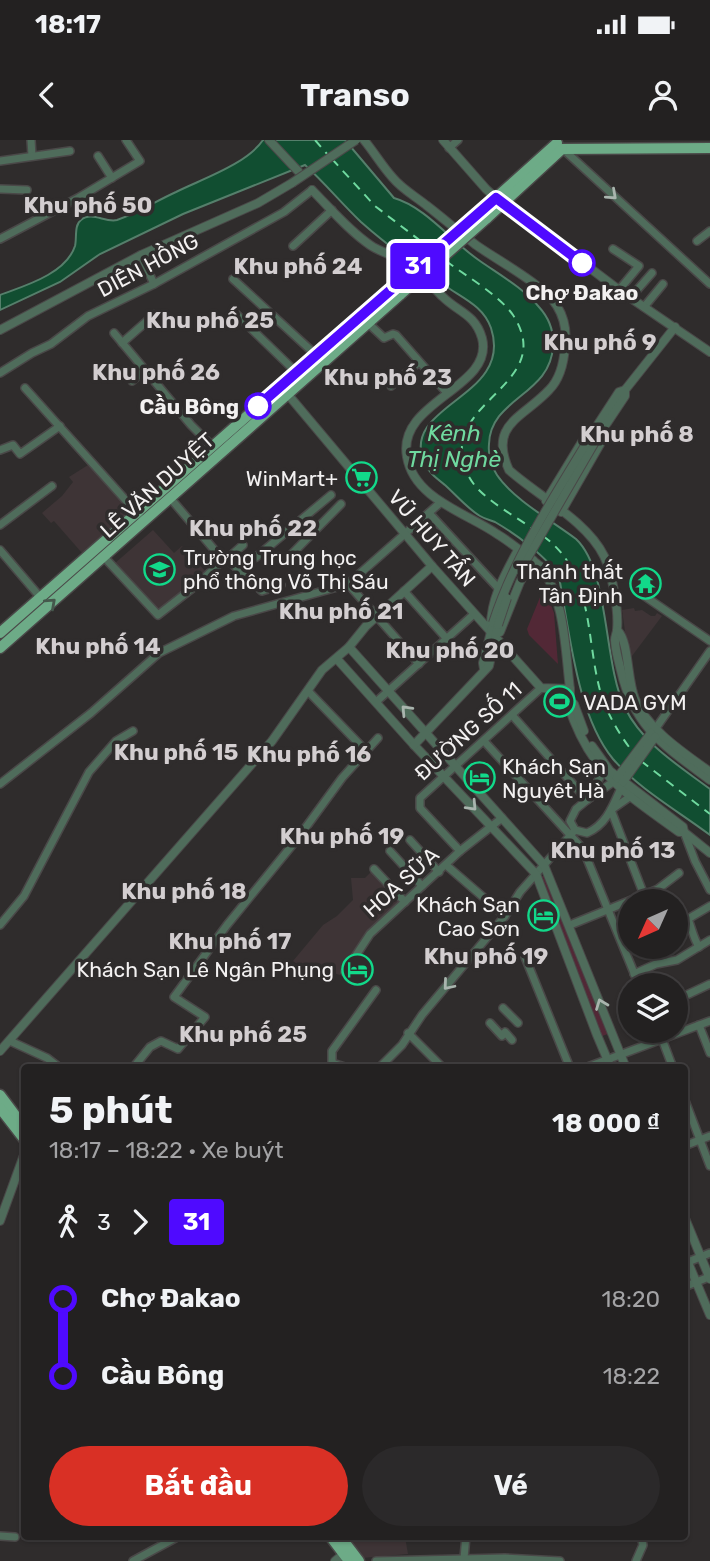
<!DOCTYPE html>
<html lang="vi">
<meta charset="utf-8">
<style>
:root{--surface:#232121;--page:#2b292a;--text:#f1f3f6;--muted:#a3a3a5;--line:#403e3f;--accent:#d93025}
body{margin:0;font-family:Rubik,sans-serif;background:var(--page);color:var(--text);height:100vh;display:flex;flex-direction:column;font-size:26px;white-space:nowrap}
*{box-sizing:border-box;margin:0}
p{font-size:23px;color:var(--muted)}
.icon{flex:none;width:38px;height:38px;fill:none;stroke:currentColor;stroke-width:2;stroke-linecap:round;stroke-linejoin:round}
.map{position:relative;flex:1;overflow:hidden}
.details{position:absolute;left:21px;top:924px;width:667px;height:476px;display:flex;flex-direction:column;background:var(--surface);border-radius:7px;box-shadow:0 2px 5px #0004,0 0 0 2px var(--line)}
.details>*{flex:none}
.badge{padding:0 14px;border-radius:5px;font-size:24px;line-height:46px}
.needle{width:46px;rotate:225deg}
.controls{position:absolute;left:618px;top:749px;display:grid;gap:14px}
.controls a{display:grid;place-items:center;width:70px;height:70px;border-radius:50%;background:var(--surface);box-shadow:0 2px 5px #0004,0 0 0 2px var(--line);font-size:35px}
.map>.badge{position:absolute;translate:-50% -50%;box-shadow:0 0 0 4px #fff}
.legs{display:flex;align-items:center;gap:10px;height:77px;padding:0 28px;font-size:23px}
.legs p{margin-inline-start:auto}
.overview{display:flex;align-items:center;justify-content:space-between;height:119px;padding:0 28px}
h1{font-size:38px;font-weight:700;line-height:52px}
.button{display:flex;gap:14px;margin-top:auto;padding:14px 28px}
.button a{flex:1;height:80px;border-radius:42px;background:var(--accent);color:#fff;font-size:28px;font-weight:700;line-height:80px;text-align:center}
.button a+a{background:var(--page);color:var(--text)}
ul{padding:0 28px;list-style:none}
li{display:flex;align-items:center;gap:24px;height:77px;font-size:26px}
li i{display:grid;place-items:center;width:10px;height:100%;margin:0 9px;background:currentColor}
li i::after{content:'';width:18px;height:18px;margin:-9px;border:5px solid;border-radius:50%;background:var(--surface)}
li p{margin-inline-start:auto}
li:first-child i{background:linear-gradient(#0000 50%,currentColor 0)}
li:last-child i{background:linear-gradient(currentColor 50%,#0000 0)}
.status{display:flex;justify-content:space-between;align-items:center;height:49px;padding:0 35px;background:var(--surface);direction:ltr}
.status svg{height:19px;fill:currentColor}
header{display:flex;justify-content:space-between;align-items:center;height:91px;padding:0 28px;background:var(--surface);font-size:32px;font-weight:700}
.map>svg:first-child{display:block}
.built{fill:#3e3436}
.green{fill:#522836}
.water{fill:#114e31;stroke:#557f6b;stroke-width:2}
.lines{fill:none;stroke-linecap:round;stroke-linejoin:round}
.ferry{stroke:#6fd99f;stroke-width:2;stroke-dasharray:9 7;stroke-linecap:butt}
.minor-casing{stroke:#4a4848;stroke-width:10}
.tertiary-casing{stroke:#4a4848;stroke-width:10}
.primary-casing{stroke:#4a4848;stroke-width:13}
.minor{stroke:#4f6c5b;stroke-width:7}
.tertiary{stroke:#4f6c5b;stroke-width:8}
.primary{stroke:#6dab87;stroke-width:10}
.tertiary-bridge-casing{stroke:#4a4848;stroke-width:10;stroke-linecap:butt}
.primary-bridge-casing{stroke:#4a4848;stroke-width:13;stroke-linecap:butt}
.tertiary-bridge{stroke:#4f6c5b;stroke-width:8}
.primary-bridge{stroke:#6dab87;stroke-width:10}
.oneway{stroke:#a9b5ae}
.oneway2{stroke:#45584c}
.line-1-casing{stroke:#fff;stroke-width:16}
.line-1{stroke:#4f0aff;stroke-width:10}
.stop-1-dot{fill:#fff;stroke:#4f0aff;stroke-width:3.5}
.labels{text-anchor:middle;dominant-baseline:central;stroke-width:7;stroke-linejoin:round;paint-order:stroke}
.street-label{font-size:21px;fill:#f3f1f1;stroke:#2f2c2c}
.stop-label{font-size:21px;font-weight:bold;fill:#f3f1f1;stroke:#2f2c2c}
.poi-label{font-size:21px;fill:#f3f1f1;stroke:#2f2c2c;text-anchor:end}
.neighbourhood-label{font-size:23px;font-weight:bold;fill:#d3ced0;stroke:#2f2c2c}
.water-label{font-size:23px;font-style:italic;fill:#6fd99f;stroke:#2f2c2c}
</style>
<div class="status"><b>18:17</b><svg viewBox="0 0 49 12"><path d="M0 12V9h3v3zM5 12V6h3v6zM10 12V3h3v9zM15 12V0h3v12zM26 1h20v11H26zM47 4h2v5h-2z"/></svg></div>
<header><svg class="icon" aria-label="back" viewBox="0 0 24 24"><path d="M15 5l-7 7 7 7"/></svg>Transo<svg class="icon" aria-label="person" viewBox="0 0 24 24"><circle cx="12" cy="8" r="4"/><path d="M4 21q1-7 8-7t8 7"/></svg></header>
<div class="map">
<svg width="710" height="1421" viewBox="0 0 710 1421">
<rect width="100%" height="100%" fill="#2f2c2c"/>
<!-- built -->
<g class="built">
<path d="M 88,325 L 130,372 L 82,413 L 54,381 L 51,383 L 42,373 L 62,356 L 73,342 L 69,337 Z"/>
<path d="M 153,390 L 174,413 L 182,406 L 207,433 L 160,473 L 114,424 Z"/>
<path d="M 634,468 L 635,471 L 642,470 L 651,476 L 655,476 L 657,473 L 662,476 L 629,520 L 622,470 Z"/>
<path d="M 373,730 L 398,759 L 398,764 L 363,797 L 340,835 L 330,832 L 323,842 L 293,821 L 323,785 L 337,776 L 353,760 L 351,738 L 365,738 Z"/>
<path d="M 345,1397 L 405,1397 L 408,1414 L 362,1418 Z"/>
</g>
<!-- green -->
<g class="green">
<path d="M 545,449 L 554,473 L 558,524 L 529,495 L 527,489 L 543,450 Z"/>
<path d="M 546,735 L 608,894 L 602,896 L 540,737 Z"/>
</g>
<!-- water -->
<path class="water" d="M 263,0 L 345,0 L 394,58 C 426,67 453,103 480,121 C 500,135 523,148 539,167 C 549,178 554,191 553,206 C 551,255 490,258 489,304 C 488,315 491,326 497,335 C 513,359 552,381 576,399 C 610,431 603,523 625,568 C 643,604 678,625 710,649 L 710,695 C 678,671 639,649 613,619 C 577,575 570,494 559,437 C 549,418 514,393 495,382 C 490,380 485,379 480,376 C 468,369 456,355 445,345 C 436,338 428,332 424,322 C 400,264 514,258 491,188 C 484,168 467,160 450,149 C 420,129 388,106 361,82 C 341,63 325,43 305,25 L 183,74 L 100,114 L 60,142 L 0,170 L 0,155 C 24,146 66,134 75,106 C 77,98 74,85 81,80 C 92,71 105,83 117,80 C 138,73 156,61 176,52 C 202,39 247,24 263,0 Z"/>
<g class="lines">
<!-- ferry -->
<g class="ferry">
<path d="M 315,0 L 328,15"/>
<path d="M 332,19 L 375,66 L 431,109"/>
<path d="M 446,121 C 466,136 499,155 513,175 C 555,240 457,258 462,314 C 463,326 468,338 477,348 C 492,364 515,376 533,389"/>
<path d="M 543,396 C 595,433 585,499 601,554 C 608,575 619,594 632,611"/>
<path d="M 641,621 L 710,674"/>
</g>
<defs>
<g id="minor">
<path d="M 31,0 L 32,16"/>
<path d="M 449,8 L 458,0"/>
<path d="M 563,9 L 710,144"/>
<path d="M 98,16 L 112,38"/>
<path d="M 0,21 L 70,11"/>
<path d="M 0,49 L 27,50"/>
<path d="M 0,99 L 78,58 L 140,21 L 126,0"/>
<path d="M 697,101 L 710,91"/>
<path d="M 293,106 L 332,70"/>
<path d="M 613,109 L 639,126 L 619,150"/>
<path d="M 141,115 L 154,144"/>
<path d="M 233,139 L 316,215"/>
<path d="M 630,158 L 652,133"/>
<path d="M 644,167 L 663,144"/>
<path d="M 234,172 L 297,233"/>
<path d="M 368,183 L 384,198 L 393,194 L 396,195 L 447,253"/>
<path d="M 114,193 L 191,285 L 212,306"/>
<path d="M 122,203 L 155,174"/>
<path d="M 0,233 L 32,213 L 51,204 L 88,176 L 154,144 L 284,72 L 312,50"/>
<path d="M 132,241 L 145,230"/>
<path d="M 391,246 L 419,222"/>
<path d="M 25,248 L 139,375"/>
<path d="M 0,310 L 13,305 L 20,314 L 60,286"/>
<path d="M 171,359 L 223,420 L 227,419 L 262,451 L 281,445"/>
<path d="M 429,373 L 499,449"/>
<path d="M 0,385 L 52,346"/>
<path d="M 0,410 L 41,458"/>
<path d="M 104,417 L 158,475 L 199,443 L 223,420"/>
<path d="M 255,418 L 331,355"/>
<path d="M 227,419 L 243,405"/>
<path d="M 286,420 L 341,364"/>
<path d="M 348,444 L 419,524"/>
<path d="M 404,451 L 447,499"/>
<path d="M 643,455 L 710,501"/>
<path d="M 308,551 L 365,610"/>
<path d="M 376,562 L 474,474"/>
<path d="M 512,575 L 587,660 L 603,632"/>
<path d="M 656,588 L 710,511"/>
<path d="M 484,601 L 583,709 L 639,845"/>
<path d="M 613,642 L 587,660 L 576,669 L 570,681 L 575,690 L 587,693 C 606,685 613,666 621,648"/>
<path d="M 0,644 L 91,573 L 159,513 L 234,476 L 348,444 L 441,362"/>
<path d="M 684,692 L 695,721 L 710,750"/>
<path d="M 410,700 L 439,732"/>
<path d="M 390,711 L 422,746"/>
<path d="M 460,711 L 420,668 L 420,658 L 541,548"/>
<path d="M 446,725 L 505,776"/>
<path d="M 374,729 L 405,762"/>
<path d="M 644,755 L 658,749 L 679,733"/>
<path d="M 676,774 L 681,783"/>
<path d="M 688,779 C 692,789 693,797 699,807"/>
<path d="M 0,785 L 24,756 L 89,632 L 116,601 L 133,591"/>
<path d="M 570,785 L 644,755 L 611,670 L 631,656"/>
<path d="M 676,786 L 710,766"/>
<path d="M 525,817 L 570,928"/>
<path d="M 345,832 L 370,794 L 460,711 L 502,678"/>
<path d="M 634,834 L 656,824 L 677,820 L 710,800"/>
<path d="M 676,860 L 710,844"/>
<path d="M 503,868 L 518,883"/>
<path d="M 490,883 L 502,896 L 505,892 L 512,900"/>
<path d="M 699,885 L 710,913"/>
<path d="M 659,891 L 673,928"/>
<path d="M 408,893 L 443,928"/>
<path d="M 10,901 L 47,918 L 60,928"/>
<path d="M 332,923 L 332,911 L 376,850"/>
<path d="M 332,923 L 348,928"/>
<path d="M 133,928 L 150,907 L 161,901 L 178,909 L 205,877 L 174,857 L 227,785 L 298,698 L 342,638 L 378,598"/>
<path d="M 379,928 L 402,905 L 422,875 L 505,776 L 520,752 L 575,690"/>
<path d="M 585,928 L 710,881"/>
<path d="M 684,958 L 710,1026"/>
<path d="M 684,1006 L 710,996"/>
<path d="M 688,1122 L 710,1113"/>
<path d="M 684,1147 L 709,1137"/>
<path d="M 0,1396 L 15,1397"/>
<path d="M 464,1418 L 466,1396"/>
<path d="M 133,1421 L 179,1396"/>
<path d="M 376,1421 L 505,1418 L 560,1421"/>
<path d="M 636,1421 L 643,1405 L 641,1396"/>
</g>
<g id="tertiary">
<path d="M 269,0 L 298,31"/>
<path d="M 364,0 C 374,12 382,26 393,38 C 402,49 415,56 426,65 C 443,78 459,92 476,105 C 497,120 544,145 557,166 C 565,179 567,191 565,206 C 564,222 560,239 549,250 C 523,278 488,284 509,330 C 538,356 587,381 604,416 C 612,432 619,471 617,490 C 617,493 615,496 615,500 C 615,510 619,522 621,531 C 634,588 666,607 710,640"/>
<path d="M 443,0 L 486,49 L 515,75 L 537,88 L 619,150 L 710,212"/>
<path d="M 312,50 C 330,68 348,90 370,105 C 380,112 393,115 403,121 C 419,131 430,144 443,157 C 458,172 475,174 482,198 C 495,248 396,261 407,317 C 414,359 467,373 497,394 C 512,403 526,415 540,426 C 565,458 565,509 570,549 L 570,559 L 568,564 C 590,633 624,652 679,692 L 684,692"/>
<path d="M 0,190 L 141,115 L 258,63 L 292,43"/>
<path d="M 285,251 L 432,426 L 541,548 L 570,549"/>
<path d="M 593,292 L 619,252 L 625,250 L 675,187"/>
<path d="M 599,295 L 625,256 L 625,250"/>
<path d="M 546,361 L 588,292 L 595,288"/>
<path d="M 561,372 L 603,299 L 601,291"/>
<path d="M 491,488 C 490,460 505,434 518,410"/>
<path d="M 618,491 C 629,502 627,541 635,559 C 648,590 684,613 710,632"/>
<path d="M 500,492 L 520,442 L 533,420"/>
<path d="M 349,507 L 544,725 L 626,928"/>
<path d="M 337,519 L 414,605 L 536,734 L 597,895 L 611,928"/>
<path d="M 484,529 L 483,523 L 492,488"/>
<path d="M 574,564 L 584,591"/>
<path d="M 414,605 L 489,526 L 498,485"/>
<path d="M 592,606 L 610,631 L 683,687 L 684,692 L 710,713"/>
<path d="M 617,638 L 651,593"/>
<path d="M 623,642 L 655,597"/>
<path d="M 0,911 L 272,601 L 322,530 L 349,507 L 366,486 L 432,426"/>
<path d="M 684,1076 L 710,1139"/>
<path d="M 0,1081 L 24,1015"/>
<path d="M 684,1113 L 710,1175"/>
<path d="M 335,1421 L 347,1411"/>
</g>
<g id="primary">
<path d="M 562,9 L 710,8"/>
<path d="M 480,72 L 557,3"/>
<path d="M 486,79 L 562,9"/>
<path d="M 0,493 L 395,146"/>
<path d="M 0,508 L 401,154"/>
<path d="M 0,955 L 24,987"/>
<path d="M 0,968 L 24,999"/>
<path d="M 330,1396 L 349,1421"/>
<path d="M 340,1396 L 359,1421"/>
</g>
</defs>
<!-- minor casing -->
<use href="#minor" class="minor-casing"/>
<!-- tertiary casing -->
<use href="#tertiary" class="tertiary-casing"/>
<!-- primary casing -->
<use href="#primary" class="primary-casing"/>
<!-- minor -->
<use href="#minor" class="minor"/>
<!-- tertiary -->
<use href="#tertiary" class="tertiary"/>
<!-- primary -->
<use href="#primary" class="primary"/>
<defs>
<g id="tertiary-bridge">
<path d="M 292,43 L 356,0"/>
<path d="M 520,431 L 599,295"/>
<path d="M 493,483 C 515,414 557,353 593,292"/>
<path d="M 498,485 L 507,458"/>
</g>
<g id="primary-bridge">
<path d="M 395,146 L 480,72"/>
<path d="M 401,154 L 486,79"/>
</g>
</defs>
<!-- tertiary-bridge casing -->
<use href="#tertiary-bridge" class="tertiary-bridge-casing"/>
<!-- primary-bridge casing -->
<use href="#primary-bridge" class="primary-bridge-casing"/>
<!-- tertiary-bridge -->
<use href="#tertiary-bridge" class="tertiary-bridge"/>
<!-- primary-bridge -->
<use href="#primary-bridge" class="primary-bridge"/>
</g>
<!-- one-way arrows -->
<defs><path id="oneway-chevron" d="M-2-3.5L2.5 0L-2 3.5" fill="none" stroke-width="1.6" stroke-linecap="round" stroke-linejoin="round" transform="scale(1.75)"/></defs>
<g class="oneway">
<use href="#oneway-chevron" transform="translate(612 55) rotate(42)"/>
<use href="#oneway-chevron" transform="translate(406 570) rotate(-133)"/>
<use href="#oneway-chevron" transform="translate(472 666) rotate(47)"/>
<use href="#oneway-chevron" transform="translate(448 845) rotate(130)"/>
<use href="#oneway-chevron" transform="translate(601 864) rotate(-111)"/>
</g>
<use class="oneway2" href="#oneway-chevron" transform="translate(51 463) rotate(-42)"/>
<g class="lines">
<defs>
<path id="line-1" d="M 258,266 L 496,58 L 582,123"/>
</defs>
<!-- line-1 casing -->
<use href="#line-1" class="line-1-casing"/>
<!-- line-1 -->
<use href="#line-1" class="line-1"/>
</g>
<!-- icons -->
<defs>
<symbol id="supermarket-ring" viewBox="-11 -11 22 22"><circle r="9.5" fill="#2f2c2c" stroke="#12d98a" stroke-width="1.5"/><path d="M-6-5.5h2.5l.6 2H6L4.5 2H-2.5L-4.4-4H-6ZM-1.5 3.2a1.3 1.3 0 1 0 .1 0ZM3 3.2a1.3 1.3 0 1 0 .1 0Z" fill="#12d98a"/></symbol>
<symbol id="school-ring" viewBox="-11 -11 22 22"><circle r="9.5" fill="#2f2c2c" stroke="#12d98a" stroke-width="1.5"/><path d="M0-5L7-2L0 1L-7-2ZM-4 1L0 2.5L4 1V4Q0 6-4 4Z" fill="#12d98a"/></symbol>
<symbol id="temple-ring" viewBox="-11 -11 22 22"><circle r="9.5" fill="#2f2c2c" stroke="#12d98a" stroke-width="1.5"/><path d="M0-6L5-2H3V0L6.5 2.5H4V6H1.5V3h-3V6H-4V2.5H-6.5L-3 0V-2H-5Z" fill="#12d98a"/></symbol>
<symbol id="stadium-ring" viewBox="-11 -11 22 22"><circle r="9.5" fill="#2f2c2c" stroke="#12d98a" stroke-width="1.5"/><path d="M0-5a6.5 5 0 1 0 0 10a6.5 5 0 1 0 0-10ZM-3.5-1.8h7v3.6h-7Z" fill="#12d98a"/></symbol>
<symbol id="hotel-ring" viewBox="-11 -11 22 22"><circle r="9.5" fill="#2f2c2c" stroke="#12d98a" stroke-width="1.5"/><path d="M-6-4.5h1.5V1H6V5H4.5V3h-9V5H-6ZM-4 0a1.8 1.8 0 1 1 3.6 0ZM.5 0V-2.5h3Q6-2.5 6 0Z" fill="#12d98a"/></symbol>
</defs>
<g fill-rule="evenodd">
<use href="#supermarket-ring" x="344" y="320" width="35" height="35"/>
<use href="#school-ring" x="142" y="412" width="35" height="35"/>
<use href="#temple-ring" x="628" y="426" width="35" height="35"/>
<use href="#stadium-ring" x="542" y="544" width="35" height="35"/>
<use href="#hotel-ring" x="462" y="620" width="35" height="35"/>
<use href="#hotel-ring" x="526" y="758" width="35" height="35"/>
<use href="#hotel-ring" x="340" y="812" width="35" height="35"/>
</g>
<!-- markers -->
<g class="stop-1-dot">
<circle cx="582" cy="123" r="12"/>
<circle cx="258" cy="266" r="12"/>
</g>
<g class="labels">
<!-- street labels -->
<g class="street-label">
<text transform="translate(148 125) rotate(-28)">DIÊN HỒNG</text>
<text transform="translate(157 345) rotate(-42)">LÊ VĂN DUYỆT</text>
<text transform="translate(432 398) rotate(49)">VŨ HUY TẤN</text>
<text transform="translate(468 591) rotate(-42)">ĐƯỜNG SỐ 11</text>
<text transform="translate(401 742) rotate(-42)">HOA SỮA</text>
</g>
<!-- stop labels -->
<g class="stop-label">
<text x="582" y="152">Chợ Đakao</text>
<text x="239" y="266" text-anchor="end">Cầu Bông</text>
</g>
<!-- poi labels -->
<g class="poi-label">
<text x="338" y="338">WinMart+</text>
<text x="183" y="417" text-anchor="start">Trường Trung học<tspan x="183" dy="24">phổ thông Võ Thị Sáu</tspan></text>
<text x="623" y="431">Thánh thất<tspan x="623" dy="24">Tân Định</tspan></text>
<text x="583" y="562" text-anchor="start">VADA GYM</text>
<text x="502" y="626" text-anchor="start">Khách Sạn<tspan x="502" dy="24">Nguyêt Hà</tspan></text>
<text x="520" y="764">Khách Sạn<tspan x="520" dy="24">Cao Sơn</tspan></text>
<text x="334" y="829">Khách Sạn Lê Ngân Phụng</text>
</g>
<!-- neighbourhood labels -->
<g class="neighbourhood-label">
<text x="88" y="65">Khu phố 50</text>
<text x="298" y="126">Khu phố 24</text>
<text x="210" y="180">Khu phố 25</text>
<text x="600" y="202">Khu phố 9</text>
<text x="156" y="232">Khu phố 26</text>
<text x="388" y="237">Khu phố 23</text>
<text x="637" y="294">Khu phố 8</text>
<text x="253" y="388">Khu phố 22</text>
<text x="341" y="471">Khu phố 21</text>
<text x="98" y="506">Khu phố 14</text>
<text x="450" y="510">Khu phố 20</text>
<text x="176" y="612">Khu phố 15</text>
<text x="309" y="614">Khu phố 16</text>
<text x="342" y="696">Khu phố 19</text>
<text x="613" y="710">Khu phố 13</text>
<text x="184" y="751">Khu phố 18</text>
<text x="230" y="801">Khu phố 17</text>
<text x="486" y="816">Khu phố 19</text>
<text x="243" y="894">Khu phố 25</text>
</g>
<!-- water labels -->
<g class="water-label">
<text x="454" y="293">Kênh<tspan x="454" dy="26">Thị Nghè</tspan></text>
</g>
</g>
</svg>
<div class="controls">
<a><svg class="needle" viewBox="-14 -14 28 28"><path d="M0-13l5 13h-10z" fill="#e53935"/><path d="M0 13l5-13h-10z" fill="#a3a3a5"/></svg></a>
<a><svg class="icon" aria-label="layers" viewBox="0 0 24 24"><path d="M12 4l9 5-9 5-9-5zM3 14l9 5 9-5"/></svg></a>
</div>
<b class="badge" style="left:418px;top:126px;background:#4f0aff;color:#fff">31</b>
<section class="details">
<div class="overview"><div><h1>5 phút</h1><p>18:17 – 18:22 · Xe buýt</p></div><b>18 000 ₫</b></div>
<div class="legs"><svg class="icon" aria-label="walk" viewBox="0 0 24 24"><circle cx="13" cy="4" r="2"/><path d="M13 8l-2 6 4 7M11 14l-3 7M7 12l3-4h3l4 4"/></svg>3<svg class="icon" aria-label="forward" viewBox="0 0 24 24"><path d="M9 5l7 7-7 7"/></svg><b class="badge" style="background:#4f0aff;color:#fff">31</b></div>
<ul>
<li><i style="color:#4f0aff"></i><b>Chợ Đakao</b><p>18:20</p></li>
<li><i style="color:#4f0aff"></i><b>Cầu Bông</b><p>18:22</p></li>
</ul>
<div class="button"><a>Bắt đầu</a><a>Vé</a></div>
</section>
</div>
